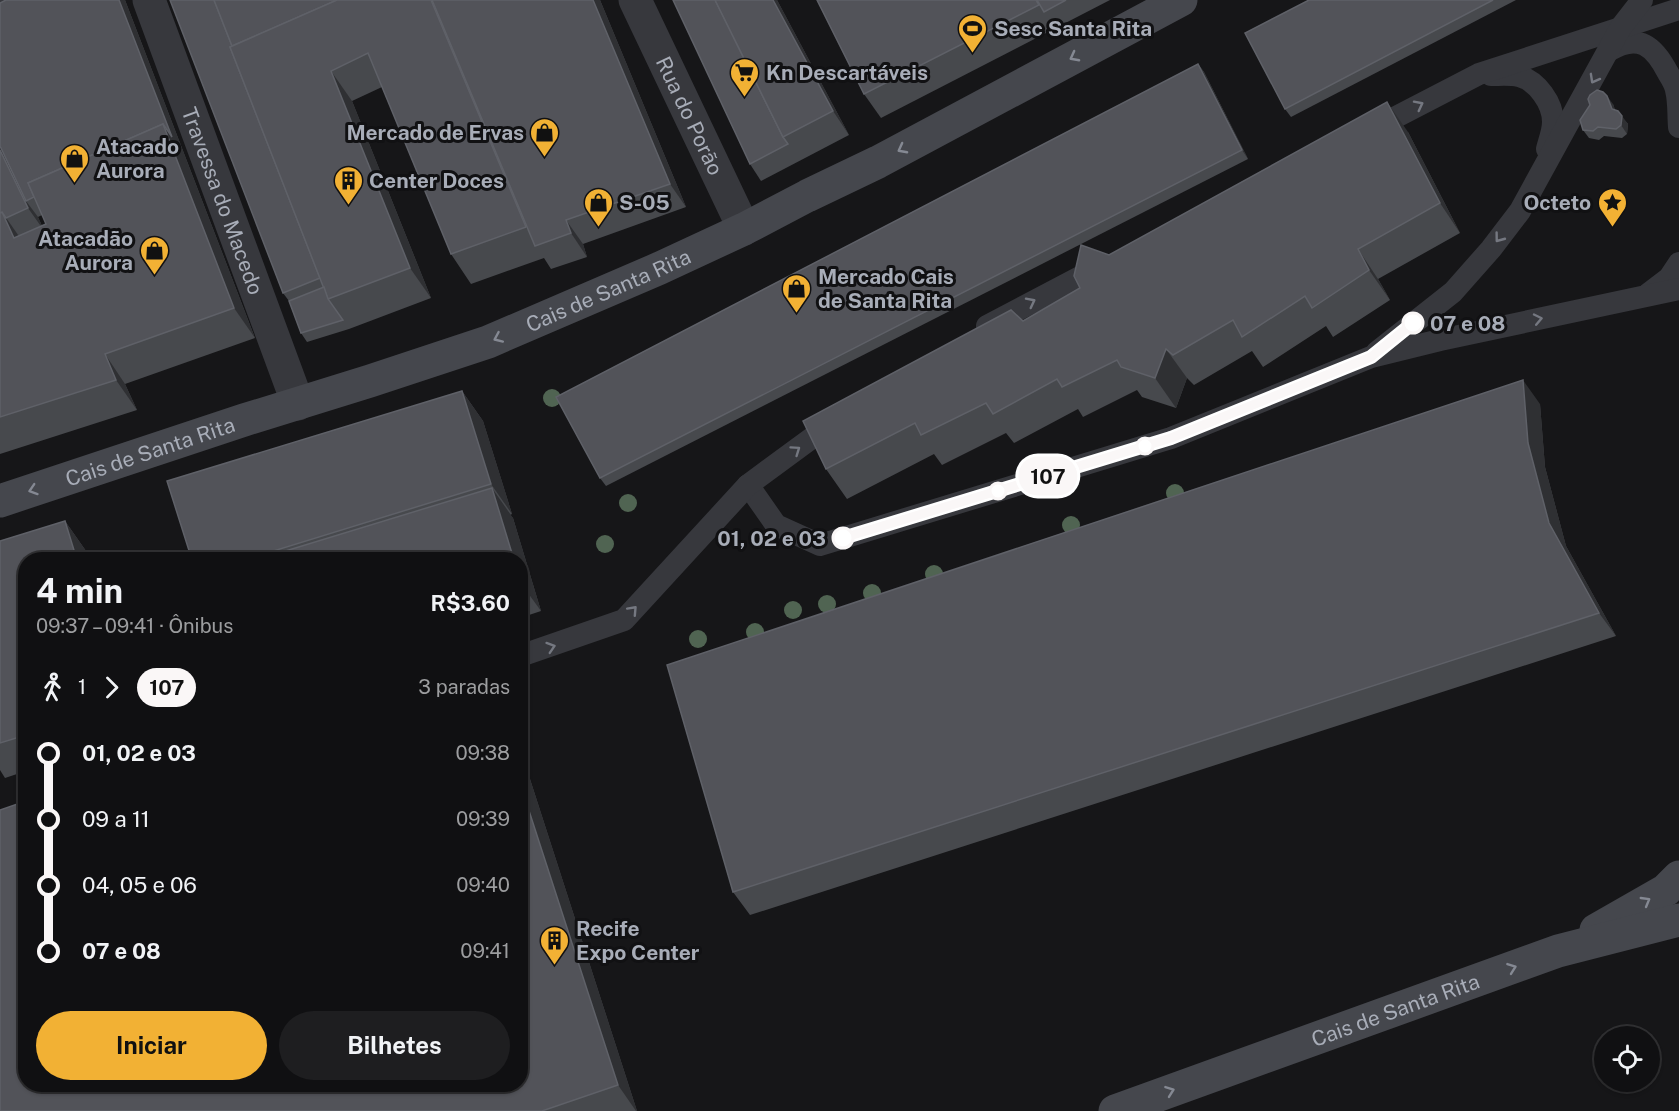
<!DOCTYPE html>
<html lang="pt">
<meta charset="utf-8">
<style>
:root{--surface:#101012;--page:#1e1e20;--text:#f1f3f6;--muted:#9c9d9f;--line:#303032;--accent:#f2b134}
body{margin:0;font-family:"Public Sans",sans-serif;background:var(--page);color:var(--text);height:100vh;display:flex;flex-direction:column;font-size:22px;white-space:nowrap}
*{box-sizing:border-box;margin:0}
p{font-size:20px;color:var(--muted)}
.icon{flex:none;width:33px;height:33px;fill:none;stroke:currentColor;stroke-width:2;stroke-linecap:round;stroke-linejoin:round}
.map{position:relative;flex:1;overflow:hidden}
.details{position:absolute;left:18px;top:552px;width:510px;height:540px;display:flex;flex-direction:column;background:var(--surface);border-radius:24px;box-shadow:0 2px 4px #0004,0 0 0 2px var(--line)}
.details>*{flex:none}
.badge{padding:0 12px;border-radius:20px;font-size:21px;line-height:39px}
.fabs{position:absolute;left:1594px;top:1026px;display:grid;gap:12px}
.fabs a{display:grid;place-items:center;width:66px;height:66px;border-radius:50%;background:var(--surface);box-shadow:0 2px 4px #0004,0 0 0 2px var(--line);font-size:30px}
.map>.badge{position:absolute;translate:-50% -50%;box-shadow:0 0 0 3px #fff}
.legs{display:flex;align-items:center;gap:9px;height:66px;padding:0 18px;font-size:20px}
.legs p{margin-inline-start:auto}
.head{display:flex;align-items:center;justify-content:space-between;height:102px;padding:0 18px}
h1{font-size:33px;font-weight:700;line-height:45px}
.action{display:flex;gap:12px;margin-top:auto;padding:12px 18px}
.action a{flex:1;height:69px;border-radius:36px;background:var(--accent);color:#111;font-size:24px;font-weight:700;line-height:69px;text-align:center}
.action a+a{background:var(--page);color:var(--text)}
ul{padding:0 18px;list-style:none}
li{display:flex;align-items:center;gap:21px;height:66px;font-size:22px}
li i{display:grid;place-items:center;width:9px;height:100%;margin:0 8px;background:currentColor}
li i::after{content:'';width:15px;height:15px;margin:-8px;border:4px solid;border-radius:50%;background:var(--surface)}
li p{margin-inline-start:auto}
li:first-child i{background:linear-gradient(#0000 50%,currentColor 0)}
li:last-child i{background:linear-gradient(currentColor 50%,#0000 0)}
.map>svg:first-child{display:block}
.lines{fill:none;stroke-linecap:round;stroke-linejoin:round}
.lane{stroke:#37383d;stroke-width:22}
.street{stroke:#37383d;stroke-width:33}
.secondary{stroke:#45474d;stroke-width:33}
.tree{fill:#506452}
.wall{fill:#47494d;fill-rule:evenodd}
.shaded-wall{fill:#2f3033}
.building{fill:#525359;stroke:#5f6168;stroke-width:1.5}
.oneway{stroke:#858993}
.oneway2{stroke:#757881}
.line-1-casing{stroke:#fff;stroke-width:14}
.line-1{stroke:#faf7f7;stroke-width:9}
.stop-1-dot{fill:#fff;stroke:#faf7f7;stroke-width:3}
.labels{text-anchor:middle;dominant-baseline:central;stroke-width:6;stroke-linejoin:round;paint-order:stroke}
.poi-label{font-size:21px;font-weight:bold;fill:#a8adb8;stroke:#111113;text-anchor:start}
.street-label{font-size:21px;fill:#a8adb8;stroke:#111113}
.stop-label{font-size:21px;font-weight:bold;fill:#a8adb8;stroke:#111113;text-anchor:start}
</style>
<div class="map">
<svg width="1679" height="1111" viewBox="0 0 1679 1111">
<rect width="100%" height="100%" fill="#161618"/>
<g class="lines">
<!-- lane -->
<g class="lane">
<path d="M 1610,50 C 1639,33 1654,46 1668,73 C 1671,78 1675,84 1676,90 C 1679,101 1678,115 1679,127"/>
<path d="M 1491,75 C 1500,75 1511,74 1519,76 C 1537,81 1553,103 1553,122 C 1553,131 1549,141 1547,149"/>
<path d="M 1369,131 L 1479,74 L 1679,9"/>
<path d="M 1648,294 L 1669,278 L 1679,263"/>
<path d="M 987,326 L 1101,266"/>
<path d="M 1377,352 L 1453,292 L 1491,249 L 1520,211 L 1621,27 L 1642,0"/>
<path d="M 748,485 L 776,525 L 820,545 L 1171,438 L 1371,357 L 1440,340 L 1679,289"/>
<path d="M 520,656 L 624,620 L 748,485 L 835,421"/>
</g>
<!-- street -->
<g class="street">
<path id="s1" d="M 149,0 L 298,404"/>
<path id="s2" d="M 635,0 L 744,229"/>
<path d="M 0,2 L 3,0"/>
</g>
<!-- secondary -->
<g class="secondary">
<path id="s3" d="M 0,501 L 244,420 L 370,381 L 488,342 L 660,268 L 744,229 L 807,196 L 878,162 L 1181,0"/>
<path d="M 1596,930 L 1666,890 L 1679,877"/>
<path id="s4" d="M 1115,1111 L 1558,951 L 1679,920"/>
</g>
</g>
<!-- trees -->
<g class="tree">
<circle cx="552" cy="398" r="9"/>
<circle cx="1175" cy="493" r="9"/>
<circle cx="628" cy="503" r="9"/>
<circle cx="1071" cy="525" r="9"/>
<circle cx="605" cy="544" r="9"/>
<circle cx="934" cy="574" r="9"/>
<circle cx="872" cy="593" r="9"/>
<circle cx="827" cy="604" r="9"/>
<circle cx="793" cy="610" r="9"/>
<circle cx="755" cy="632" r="9"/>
<circle cx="698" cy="639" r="9"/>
</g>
<!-- wall -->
<g class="wall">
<path d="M 6,0 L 125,0 L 255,338 L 125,384 L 137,410 L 0,454 L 0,3 ZM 42,215 L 46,224 L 42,226 L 38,217 Z"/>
<path d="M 170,0 L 600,0 L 686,207 L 583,244 L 587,257 L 551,269 L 544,258 L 471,284 L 451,254 L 382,87 L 352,101 L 431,298 L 349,329 L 307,342 L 301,333 L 289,301 L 283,293 Z"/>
<path d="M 673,0 L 777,0 L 849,135 L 761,181 L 750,164 Z"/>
<path d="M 817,0 L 1110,0 L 881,118 L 864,94 Z"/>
<path d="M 1309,0 L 1516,0 L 1291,117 L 1285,109 Z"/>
<path d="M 1198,64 L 1204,72 L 1248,159 L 606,486 L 600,478 Z"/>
<path d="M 1613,104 L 1615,110 L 1628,124 L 1627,134 L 1622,138 L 1604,136 L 1599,140 L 1589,138 L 1583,130 Z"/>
<path d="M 1408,132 L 1460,233 L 1378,279 L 1390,300 L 1333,337 L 1326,326 L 1263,367 L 1252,351 L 1194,385 L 1187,378 L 1176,408 L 1142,397 L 1137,390 L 1083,417 L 1078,409 L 1014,443 L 1006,433 L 942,465 L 934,454 L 847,499 L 826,469 L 1080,288 L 1109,255 Z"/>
<path d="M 462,391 L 483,421 L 512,514 L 510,515 L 513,518 L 541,611 L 520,618 L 520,560 L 192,560 Z"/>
<path d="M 1540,404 L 1545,467 L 1566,546 L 1616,636 L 750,915 L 733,892 Z"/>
<path d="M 65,521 L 86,551 L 26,560 L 26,771 L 5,778 L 0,770 L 0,541 Z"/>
<path d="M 520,748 L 637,1111 L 0,1111 L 520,1084 Z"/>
</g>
<!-- shaded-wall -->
<g class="shaded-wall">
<path d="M 119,0 L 125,0 L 255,338 L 234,308 L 163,124 Z"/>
<path d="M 431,0 L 439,0 L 538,244 L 526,227 Z"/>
<path d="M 593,0 L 600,0 L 686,207 L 670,184 Z"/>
<path d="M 773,0 L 777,0 L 849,135 L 833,111 Z"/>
<path d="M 1198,64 L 1204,72 L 1248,159 L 1242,150 Z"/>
<path d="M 331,71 L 352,101 L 431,298 L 410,268 Z"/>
<path d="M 1607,96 L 1613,104 L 1618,118 L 1612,109 Z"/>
<path d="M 1387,102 L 1408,132 L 1460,233 L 1440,203 Z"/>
<path d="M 1622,116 L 1628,124 L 1627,134 L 1621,125 Z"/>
<path d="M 0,139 L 26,201 L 38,217 L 45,232 L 28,208 L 0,150 Z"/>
<path d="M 2,212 L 23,242 L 14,238 Z"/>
<path d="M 566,220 L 583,244 L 587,257 L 571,233 Z"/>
<path d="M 1358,249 L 1378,279 L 1390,300 L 1369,270 Z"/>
<path d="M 1166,349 L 1187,378 L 1176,408 L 1155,378 Z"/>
<path d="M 105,354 L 125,384 L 137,410 L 116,380 Z"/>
<path d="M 1523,380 L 1540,404 L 1545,467 L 1566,546 L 1616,636 L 1599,613 L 1549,523 L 1528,443 Z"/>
<path d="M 462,391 L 483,421 L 512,514 L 491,484 Z"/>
<path d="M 492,488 L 513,518 L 541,611 L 520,582 L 520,560 L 514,560 Z"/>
<path d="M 65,521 L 86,551 L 89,560 L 77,560 Z"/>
<path d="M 520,748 L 637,1111 L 636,1111 L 618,1085 L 520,783 Z"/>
</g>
<!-- building -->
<g class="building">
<path d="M 6,0 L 119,0 L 172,137 L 163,124 L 28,183 L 34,197 L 26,201 L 0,146 L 0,3 Z"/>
<path d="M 170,0 L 214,0 L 232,46 L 230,47 L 320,278 L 283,293 Z"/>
<path d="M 214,0 L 337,0 L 232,46 Z"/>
<path d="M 337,0 L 431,0 L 526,227 L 451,254 L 368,53 L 331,71 L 410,268 L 328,299 L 230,47 Z"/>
<path d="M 432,0 L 593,0 L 670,184 L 566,220 L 571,233 L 535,246 Z"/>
<path d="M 673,0 L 715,0 L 783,137 L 788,144 L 750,164 Z"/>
<path d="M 715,0 L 773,0 L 833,111 L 783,137 Z"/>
<path d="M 817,0 L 1036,0 L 1039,5 L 864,94 Z"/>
<path d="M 1037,0 L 1066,0 L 1044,12 Z"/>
<path d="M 1309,0 L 1493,0 L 1285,109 L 1245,33 Z"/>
<path d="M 1198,64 L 1242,150 L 600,478 L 556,397 Z"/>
<path d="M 1597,90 L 1603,92 L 1607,96 L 1612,109 L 1618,111 L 1622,116 L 1621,125 L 1616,129 L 1598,127 L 1593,131 L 1583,130 L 1580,120 L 1590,105 L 1588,99 L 1590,95 Z"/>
<path d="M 1387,102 L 1440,203 L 1358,249 L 1369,270 L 1312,308 L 1305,296 L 1242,337 L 1233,320 L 1173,355 L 1166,349 L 1155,378 L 1121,367 L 1117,360 L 1062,387 L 1057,379 L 993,414 L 986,403 L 921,435 L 915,423 L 826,469 L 803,421 L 1011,310 L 1023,321 L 1080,288 L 1074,276 L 1081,245 L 1109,255 Z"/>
<path d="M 163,124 L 234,308 L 105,354 L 116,380 L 0,417 L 0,213 L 2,212 L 14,238 L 46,224 L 28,183 Z"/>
<path d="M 0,150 L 28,208 L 6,218 L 2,212 L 0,213 Z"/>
<path d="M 324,287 L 328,299 L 343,320 L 301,333 L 289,301 Z"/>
<path d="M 1523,380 L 1528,443 L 1549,523 L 1599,613 L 733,892 L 667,665 Z"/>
<path d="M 462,391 L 491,484 L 244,560 L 192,560 L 167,481 Z"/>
<path d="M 492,488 L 514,560 L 256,560 Z"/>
<path d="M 65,521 L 77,560 L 26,560 L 26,735 L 0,743 L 0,541 Z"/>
<path d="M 520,783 L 618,1085 L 542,1111 L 0,1111 L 0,810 L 26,801 L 26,1084 L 520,1084 Z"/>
</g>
<!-- one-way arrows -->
<defs><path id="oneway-chevron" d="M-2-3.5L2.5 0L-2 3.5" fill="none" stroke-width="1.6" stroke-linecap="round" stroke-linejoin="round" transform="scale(1.5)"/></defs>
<g class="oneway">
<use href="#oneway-chevron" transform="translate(1074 57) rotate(152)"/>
<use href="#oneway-chevron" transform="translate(902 149) rotate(152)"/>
<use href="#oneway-chevron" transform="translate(498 338) rotate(156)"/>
<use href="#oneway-chevron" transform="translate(33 490) rotate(162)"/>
<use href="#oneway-chevron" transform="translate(1646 901) rotate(-30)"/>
<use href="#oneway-chevron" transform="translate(1512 968) rotate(-20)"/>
<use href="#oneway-chevron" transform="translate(1170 1091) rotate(-20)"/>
</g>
<g class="oneway2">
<use href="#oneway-chevron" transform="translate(1594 79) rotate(119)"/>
<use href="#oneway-chevron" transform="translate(1419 105) rotate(-27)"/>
<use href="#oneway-chevron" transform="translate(1499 238) rotate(127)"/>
<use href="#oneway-chevron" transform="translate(1031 302) rotate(-27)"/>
<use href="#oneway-chevron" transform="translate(1538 319) rotate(-12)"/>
<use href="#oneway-chevron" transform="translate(796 450) rotate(-35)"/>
<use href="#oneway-chevron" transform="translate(633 610) rotate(-47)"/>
<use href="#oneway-chevron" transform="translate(551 647) rotate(-18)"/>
</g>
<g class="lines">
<defs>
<path id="line-1" d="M 843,538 L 1171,438 L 1371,357 L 1413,323"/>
</defs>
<!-- line-1 casing -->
<use href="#line-1" class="line-1-casing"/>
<!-- line-1 -->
<use href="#line-1" class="line-1"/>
</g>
<!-- icons -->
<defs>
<symbol id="stadium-pin" viewBox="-11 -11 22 30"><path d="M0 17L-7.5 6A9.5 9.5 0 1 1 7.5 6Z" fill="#f2b134" stroke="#111113"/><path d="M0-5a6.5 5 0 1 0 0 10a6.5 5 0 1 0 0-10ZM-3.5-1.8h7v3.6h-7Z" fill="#111"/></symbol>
<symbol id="supermarket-pin" viewBox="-11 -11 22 30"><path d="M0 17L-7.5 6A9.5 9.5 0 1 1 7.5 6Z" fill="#f2b134" stroke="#111113"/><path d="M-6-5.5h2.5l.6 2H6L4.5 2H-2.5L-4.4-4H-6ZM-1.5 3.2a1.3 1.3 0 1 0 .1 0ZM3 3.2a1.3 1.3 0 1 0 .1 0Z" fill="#111"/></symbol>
<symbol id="shop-pin" viewBox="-11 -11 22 30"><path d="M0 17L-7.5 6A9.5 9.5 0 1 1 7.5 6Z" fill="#f2b134" stroke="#111113"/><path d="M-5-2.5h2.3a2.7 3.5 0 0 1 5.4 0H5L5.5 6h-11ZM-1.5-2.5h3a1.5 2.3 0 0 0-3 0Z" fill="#111"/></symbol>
<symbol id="building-pin" viewBox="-11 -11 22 30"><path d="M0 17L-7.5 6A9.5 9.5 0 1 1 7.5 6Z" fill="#f2b134" stroke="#111113"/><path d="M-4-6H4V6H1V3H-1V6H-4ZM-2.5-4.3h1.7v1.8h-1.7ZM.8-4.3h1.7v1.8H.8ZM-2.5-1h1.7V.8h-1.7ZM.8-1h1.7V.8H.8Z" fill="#111"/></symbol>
<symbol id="sight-pin" viewBox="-11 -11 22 30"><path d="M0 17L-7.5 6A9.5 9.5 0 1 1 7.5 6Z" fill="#f2b134" stroke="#111113"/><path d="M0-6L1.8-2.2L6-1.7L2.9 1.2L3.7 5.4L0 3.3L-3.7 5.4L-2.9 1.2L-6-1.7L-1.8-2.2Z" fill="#111"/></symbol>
</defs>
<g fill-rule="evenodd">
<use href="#stadium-pin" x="956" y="12" width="33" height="45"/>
<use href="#supermarket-pin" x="728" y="56" width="33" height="45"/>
<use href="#shop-pin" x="528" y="116" width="33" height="45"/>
<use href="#shop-pin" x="58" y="142" width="33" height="45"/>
<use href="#building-pin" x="332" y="164" width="33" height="45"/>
<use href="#shop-pin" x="582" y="186" width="33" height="45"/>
<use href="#sight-pin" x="1596" y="186" width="33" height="45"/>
<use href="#shop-pin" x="138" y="234" width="33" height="45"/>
<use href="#shop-pin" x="780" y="272" width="33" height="45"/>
<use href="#building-pin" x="538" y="924" width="33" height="45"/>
</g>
<!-- markers -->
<g class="stop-1-dot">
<circle cx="1413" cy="323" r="10"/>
<circle cx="1145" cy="446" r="8"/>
<circle cx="998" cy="491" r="8"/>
<circle cx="843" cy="538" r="10"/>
</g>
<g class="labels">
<!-- poi labels -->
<g class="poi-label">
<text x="994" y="28">Sesc Santa Rita</text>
<text x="766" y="72">Kn Descartáveis</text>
<text x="524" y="132" text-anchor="end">Mercado de Ervas</text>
<text x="96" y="146">Atacado<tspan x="96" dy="24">Aurora</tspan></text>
<text x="369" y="180">Center Doces</text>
<text x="619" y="202">S-05</text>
<text x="1591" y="202" text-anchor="end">Octeto</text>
<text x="133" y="238" text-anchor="end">Atacadão<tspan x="133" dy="24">Aurora</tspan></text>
<text x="818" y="276">Mercado Cais<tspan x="818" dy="24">de Santa Rita</tspan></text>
<text x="576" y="928">Recife<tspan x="576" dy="24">Expo Center</tspan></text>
</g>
<!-- street labels -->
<g class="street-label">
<text stroke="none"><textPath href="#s2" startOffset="128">Rua do Porão</textPath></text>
<text stroke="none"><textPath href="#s1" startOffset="214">Travessa do Macedo</textPath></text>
<text stroke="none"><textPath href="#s3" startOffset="644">Cais de Santa Rita</textPath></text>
<text stroke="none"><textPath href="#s3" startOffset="158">Cais de Santa Rita</textPath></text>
<text stroke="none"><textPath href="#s4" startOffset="298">Cais de Santa Rita</textPath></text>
</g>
<!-- stop labels -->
<g class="stop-label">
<text x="1430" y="323">07 e 08</text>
<text x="826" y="538" text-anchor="end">01, 02 e 03</text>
</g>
</g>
</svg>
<div class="fabs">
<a><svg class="icon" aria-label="locate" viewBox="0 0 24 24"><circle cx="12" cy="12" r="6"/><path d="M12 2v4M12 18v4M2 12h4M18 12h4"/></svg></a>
</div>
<b class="badge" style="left:1048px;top:476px;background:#faf7f7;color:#111">107</b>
<section class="details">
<div class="head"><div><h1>4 min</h1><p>09:37 – 09:41 · Ônibus</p></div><b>R$3.60</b></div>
<div class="legs"><svg class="icon" aria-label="walk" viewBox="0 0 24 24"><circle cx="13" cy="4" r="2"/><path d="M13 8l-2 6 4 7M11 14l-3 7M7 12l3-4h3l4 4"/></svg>1<svg class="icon" aria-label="forward" viewBox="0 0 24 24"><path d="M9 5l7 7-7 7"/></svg><b class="badge" style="background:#faf7f7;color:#111">107</b><p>3 paradas</p></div>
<ul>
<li><i style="color:#faf7f7"></i><b>01, 02 e 03</b><p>09:38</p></li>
<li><i style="color:#faf7f7"></i><span>09 a 11</span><p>09:39</p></li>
<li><i style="color:#faf7f7"></i><span>04, 05 e 06</span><p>09:40</p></li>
<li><i style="color:#faf7f7"></i><b>07 e 08</b><p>09:41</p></li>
</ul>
<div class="action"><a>Iniciar</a><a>Bilhetes</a></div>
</section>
</div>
